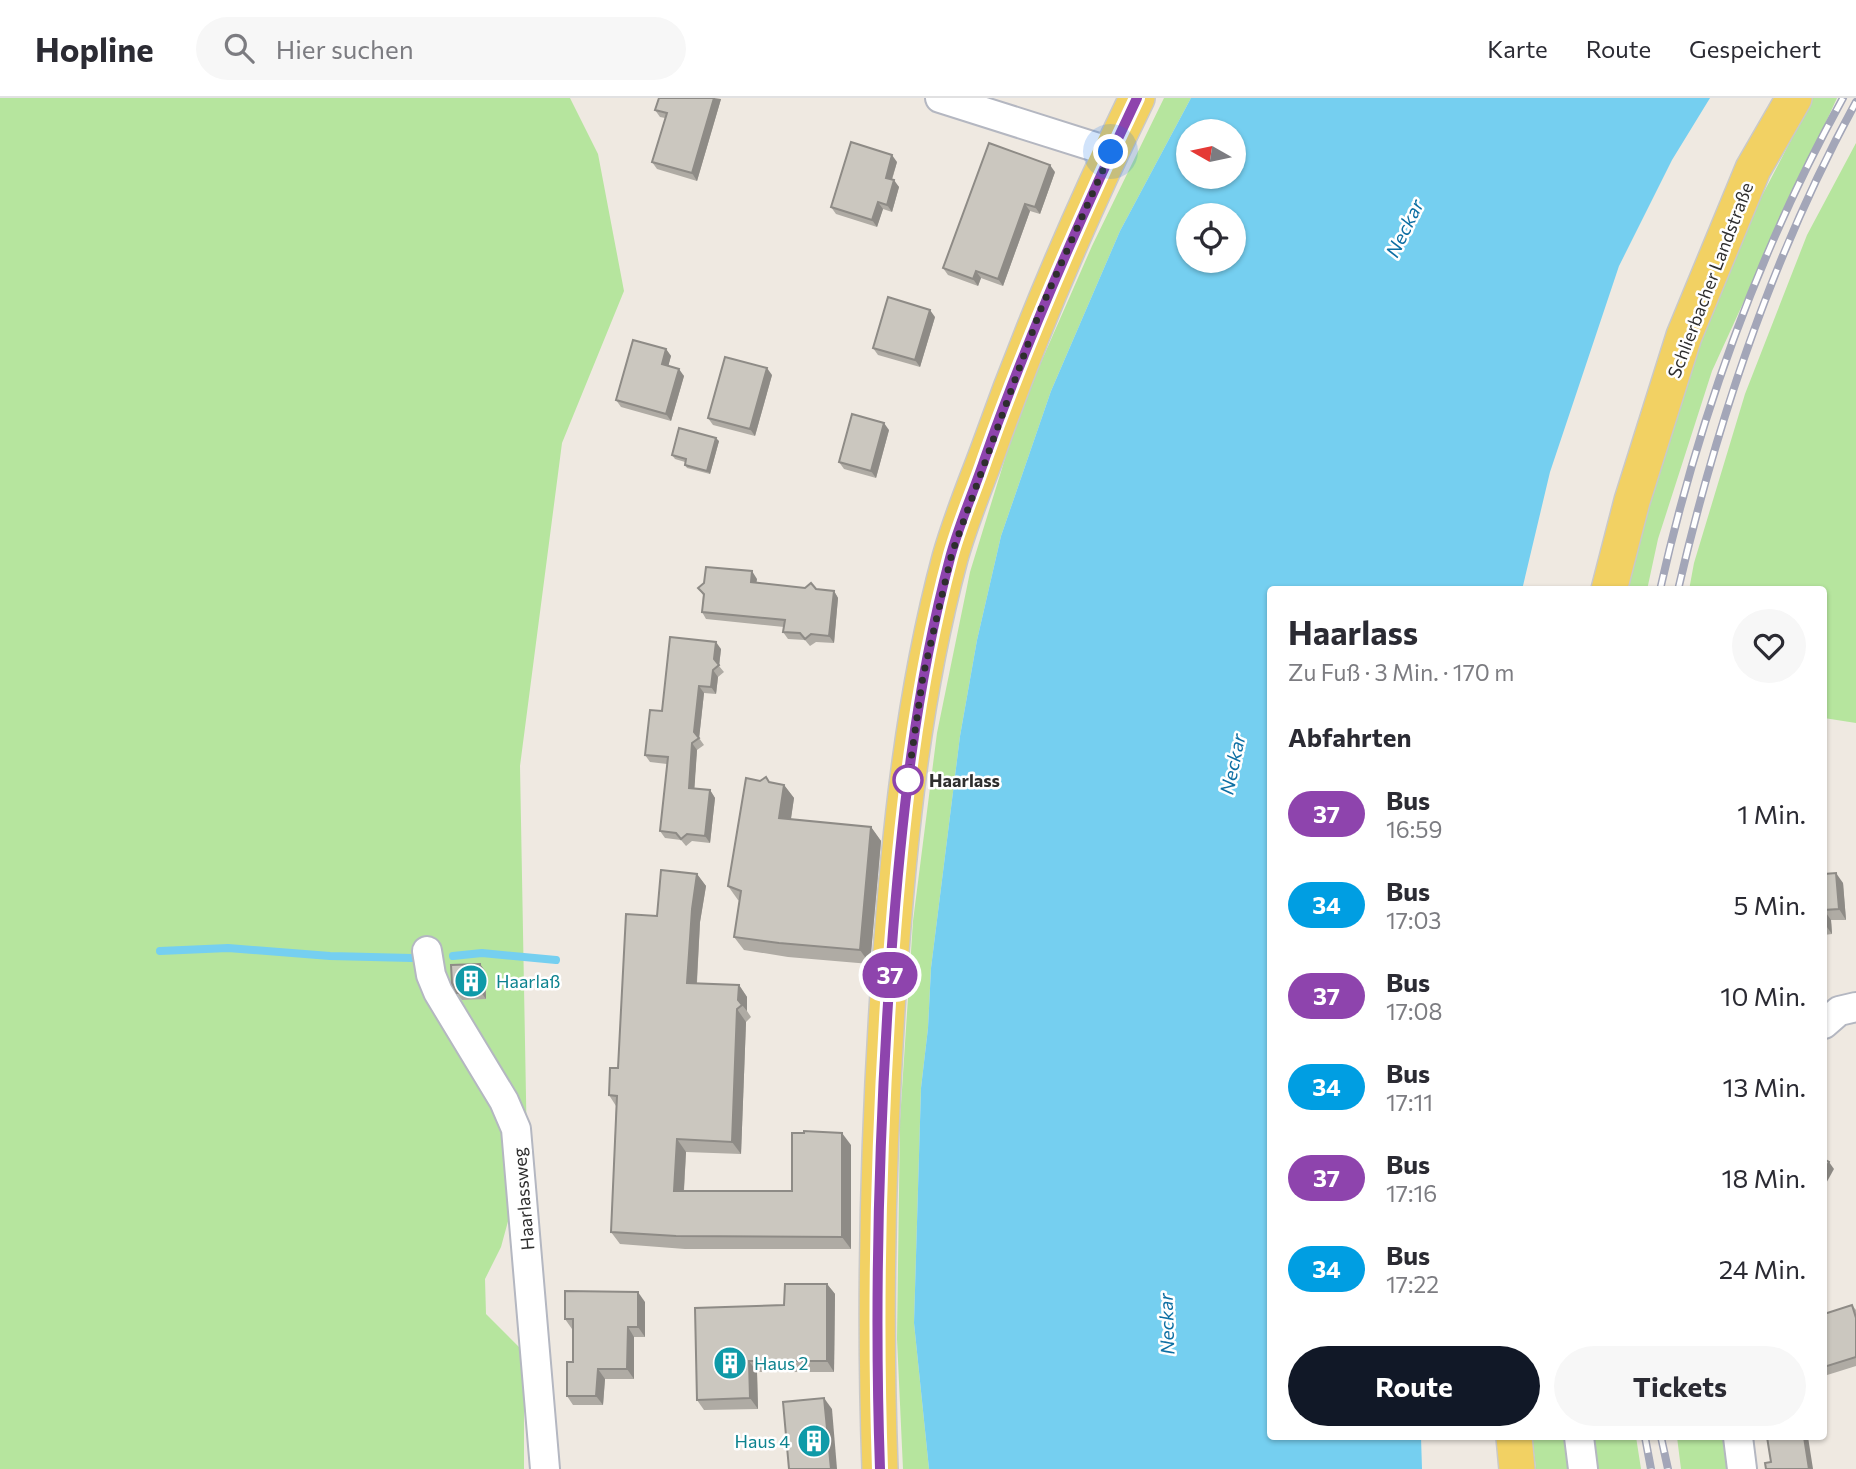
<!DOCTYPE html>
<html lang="de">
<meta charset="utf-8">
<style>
:root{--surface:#fff;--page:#f7f7f7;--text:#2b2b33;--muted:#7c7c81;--line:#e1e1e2;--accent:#111827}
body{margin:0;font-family:Commissioner,sans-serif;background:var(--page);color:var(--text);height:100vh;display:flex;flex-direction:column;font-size:26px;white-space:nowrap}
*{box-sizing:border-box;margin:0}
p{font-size:23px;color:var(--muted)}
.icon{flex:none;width:38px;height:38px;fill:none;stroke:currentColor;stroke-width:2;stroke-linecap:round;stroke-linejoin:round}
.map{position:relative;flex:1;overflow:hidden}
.side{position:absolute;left:1267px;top:488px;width:560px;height:854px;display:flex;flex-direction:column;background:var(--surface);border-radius:7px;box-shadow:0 2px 5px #0004}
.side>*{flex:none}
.badge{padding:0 14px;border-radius:23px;font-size:24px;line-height:46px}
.needle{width:46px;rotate:279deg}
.fabs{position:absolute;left:1176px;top:21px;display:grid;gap:14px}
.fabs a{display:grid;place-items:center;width:70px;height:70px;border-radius:50%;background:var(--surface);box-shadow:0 2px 5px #0004;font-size:35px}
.you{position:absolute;width:35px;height:35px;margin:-18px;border:5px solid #fff;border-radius:50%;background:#1a73e8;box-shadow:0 0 0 10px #1a73e833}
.map>.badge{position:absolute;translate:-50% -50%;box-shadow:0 0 0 4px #fff}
h2{padding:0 21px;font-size:26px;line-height:63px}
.round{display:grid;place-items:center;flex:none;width:74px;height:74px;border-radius:37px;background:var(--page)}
.head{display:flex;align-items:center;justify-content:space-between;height:119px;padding:0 21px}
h1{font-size:33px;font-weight:700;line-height:52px}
.cta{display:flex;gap:14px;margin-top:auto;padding:14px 21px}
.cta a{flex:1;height:80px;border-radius:42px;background:var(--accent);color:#fff;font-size:28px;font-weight:700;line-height:80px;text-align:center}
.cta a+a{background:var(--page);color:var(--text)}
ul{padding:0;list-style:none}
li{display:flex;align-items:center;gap:21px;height:91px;padding:0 21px}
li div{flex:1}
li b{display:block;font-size:26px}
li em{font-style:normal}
li .badge{min-width:77px;font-weight:700;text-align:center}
header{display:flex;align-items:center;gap:42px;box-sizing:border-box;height:98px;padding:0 35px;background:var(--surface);border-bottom:2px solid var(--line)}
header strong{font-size:33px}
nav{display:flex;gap:38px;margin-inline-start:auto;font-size:24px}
.search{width:490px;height:63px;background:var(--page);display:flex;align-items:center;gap:18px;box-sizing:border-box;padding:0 24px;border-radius:38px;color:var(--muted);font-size:26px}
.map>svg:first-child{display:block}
.green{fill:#b6e59e}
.water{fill:#75cff0;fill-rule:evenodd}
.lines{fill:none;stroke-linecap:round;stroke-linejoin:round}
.stream{stroke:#75cff0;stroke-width:8}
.minor-casing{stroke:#b4b7c1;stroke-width:32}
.major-casing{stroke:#c9c9c9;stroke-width:38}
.minor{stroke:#fff;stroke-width:28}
.major{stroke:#f2d163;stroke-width:35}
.rail-casing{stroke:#a3a6b8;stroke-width:8}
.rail{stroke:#fff;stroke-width:5;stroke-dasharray:16;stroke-linecap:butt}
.wall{fill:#afaba4}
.shaded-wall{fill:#8e8b86}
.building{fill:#cbc7bf;stroke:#8e8b86;stroke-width:2}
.line-casing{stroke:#fff;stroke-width:16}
.line{stroke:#8e44ad;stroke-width:10}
.walk{stroke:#2e2e2e;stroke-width:7;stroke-dasharray:0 12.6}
.stop-dot{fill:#fff;stroke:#8e44ad;stroke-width:3.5}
.labels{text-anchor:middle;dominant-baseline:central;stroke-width:5;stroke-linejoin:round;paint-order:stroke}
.street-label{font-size:18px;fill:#2e2e2e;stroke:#fff}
.stop-label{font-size:18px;font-weight:bold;fill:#2e2e2e;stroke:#fff;text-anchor:start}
.culture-label{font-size:18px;fill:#0d838f;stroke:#fff;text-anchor:start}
.water-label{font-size:19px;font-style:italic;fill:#0d6fa3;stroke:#fff}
</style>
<header>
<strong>Hopline</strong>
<div class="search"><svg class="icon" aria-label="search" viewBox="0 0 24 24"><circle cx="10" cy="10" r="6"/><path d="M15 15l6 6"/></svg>Hier suchen</div>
<nav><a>Karte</a><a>Route</a><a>Gespeichert</a></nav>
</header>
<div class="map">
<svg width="1856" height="1371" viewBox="0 0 1856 1371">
<rect width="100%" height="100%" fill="#efe9e1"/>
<!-- green -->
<g class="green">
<path d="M 0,0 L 570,0 L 598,56 L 624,193 L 562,345 L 520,668 L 527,1054 L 501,1149 L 485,1181 L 486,1216 L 519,1249 L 524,1293 L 524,1371 L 0,1371 Z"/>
<path d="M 1164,0 L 1191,0 L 1120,133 L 1051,293 L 1001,438 L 977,542 L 960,638 L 931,870 L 928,930 L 921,990 L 914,1225 L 929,1371 L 903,1371 L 897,1241 L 900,1022 L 913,823 L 937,635 L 970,474 L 1020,312 L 1092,148 Z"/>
<path d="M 1813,0 L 1837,0 L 1712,273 L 1658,441 L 1647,492 L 1623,492 L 1709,213 L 1744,132 Z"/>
<path d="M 1856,45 L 1856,625 L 1824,620 L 1824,492 L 1689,492 L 1694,465 L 1745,296 L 1807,137 Z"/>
<path d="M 1532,1339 L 1566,1339 L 1570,1371 L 1536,1371 Z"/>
<path d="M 1593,1339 L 1636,1339 L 1641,1371 L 1597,1371 Z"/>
<path d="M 1677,1339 L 1727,1339 L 1731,1371 L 1681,1371 Z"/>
</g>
<!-- water -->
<path class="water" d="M 1191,0 L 1710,0 L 1672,62 L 1619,168 L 1550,374 L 1522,492 L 1270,492 L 1270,1339 L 1421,1339 L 1422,1371 L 929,1371 L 914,1225 L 921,990 L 928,930 L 931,870 L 960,638 L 977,542 L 1001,438 L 1051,293 L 1120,133 ZM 1188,33 L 1234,33 L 1234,79 L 1188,79 ZM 1188,117 L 1234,117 L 1234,163 L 1188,163 Z"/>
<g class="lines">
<!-- stream -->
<g class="stream">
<path d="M 160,853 L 228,850 L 330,858 L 412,860"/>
<path d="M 453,858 L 482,855 L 556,862"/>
</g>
<defs>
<g id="minor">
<path d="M 940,0 L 1111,54"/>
<path d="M 427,853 L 431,877 L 438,894 L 504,1003 L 516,1031 L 545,1371"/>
<path d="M 1824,926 L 1839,913 L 1856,909"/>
<path d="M 1579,1339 L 1583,1371"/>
<path d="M 1738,1339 L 1742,1371"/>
</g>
<g id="major">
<path d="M 1609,492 L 1632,403 L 1684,238 L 1753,71 L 1794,0"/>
<path d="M 1514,1339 L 1517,1371"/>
<path d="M 880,1371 C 874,1208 878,1044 889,881 C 899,739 913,598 950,460 C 960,424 975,388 988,353 C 1031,232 1081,115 1137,0"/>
</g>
</defs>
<!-- minor casing -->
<use href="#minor" class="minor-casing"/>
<!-- major casing -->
<use href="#major" class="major-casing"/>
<!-- minor -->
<use href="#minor" class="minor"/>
<!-- major -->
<use href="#major" class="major"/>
<defs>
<g id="rail">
<path d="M 1660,492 C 1698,322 1759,152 1843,0"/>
<path d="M 1678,492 C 1717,323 1773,156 1856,4"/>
<path d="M 1645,1339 L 1651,1371"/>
<path d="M 1661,1339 L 1668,1371"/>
</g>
</defs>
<!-- rail casing -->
<use href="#rail" class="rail-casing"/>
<!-- rail -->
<use href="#rail" class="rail"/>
</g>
<!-- wall -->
<g class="wall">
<path d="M 659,0 L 721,1 L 697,83 L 657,71 L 652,64 L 665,20 L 660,19 L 655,12 Z"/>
<path d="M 897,64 L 892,82 L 899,89 L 892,114 L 883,111 L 877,129 L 836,116 L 831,109 Z"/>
<path d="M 1055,74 L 1040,116 L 1030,113 L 1003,188 L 981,180 L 978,188 L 948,177 L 943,170 Z"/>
<path d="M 935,219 L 920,269 L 878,257 L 873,250 Z"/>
<path d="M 666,251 L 671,258 L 668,268 L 684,278 L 671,323 L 621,309 L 616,302 Z"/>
<path d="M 772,277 L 755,338 L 713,327 L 708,320 Z"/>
<path d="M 889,332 L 876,380 L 844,371 L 839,364 Z"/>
<path d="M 719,343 L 710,376 L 687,370 L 685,367 L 685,364 L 675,361 L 672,357 Z"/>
<path d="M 757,481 L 756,485 L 834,493 L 838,500 L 834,545 L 816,544 L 810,548 L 805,542 L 788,541 L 783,534 L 784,529 L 706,521 L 702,514 L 703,497 L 698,490 Z"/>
<path d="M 721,551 L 719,568 L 724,574 L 718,579 L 716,596 L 704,595 L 699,640 L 704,647 L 697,652 L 694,691 L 710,692 L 715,700 L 710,745 L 692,743 L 686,748 L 681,742 L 665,740 L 660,733 L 667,666 L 650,664 L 645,657 L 662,613 Z"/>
<path d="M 769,684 L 784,687 L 794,700 L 791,721 L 871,729 L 881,743 L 870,866 L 788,859 L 744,852 L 734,839 L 740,803 L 738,802 L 728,788 Z"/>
<path d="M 697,776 L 706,788 L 700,824 L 697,885 L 739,887 L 747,899 L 747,913 L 751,919 L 746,924 L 741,1056 L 686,1054 L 684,1093 L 792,1093 L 851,1047 L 851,1151 L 685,1151 L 620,1146 L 611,1134 L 616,1008 L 609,997 L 618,970 L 657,818 Z"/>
<path d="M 1824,776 L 1843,785 L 1846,822 L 1831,822 L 1832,836 L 1824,837 Z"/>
<path d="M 480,866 L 485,873 L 486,901 L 462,902 L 457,895 Z"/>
<path d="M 827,1186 L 835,1196 L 834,1274 L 757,1274 L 758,1311 L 704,1312 L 697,1302 L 784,1207 Z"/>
<path d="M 645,1204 L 645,1239 L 634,1239 L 634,1281 L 605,1281 L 603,1307 L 573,1307 L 567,1298 L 573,1264 L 573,1231 L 572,1231 L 565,1221 Z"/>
<path d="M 1852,1207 L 1856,1212 L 1856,1268 L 1824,1278 L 1824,1216 Z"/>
</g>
<!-- shaded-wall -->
<g class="shaded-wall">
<path d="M 714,0 L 721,1 L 697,83 L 692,75 Z"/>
<path d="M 892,57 L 897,64 L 890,87 L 886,80 Z"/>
<path d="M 1050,67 L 1055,74 L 1040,116 L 1035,109 Z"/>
<path d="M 894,82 L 899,89 L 892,114 L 887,107 Z"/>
<path d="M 878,104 L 883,111 L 877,129 L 872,122 Z"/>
<path d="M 1025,106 L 1030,113 L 1003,188 L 998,181 Z"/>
<path d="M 976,173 L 981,180 L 978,188 L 973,181 Z"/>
<path d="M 930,212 L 935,219 L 920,269 L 915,262 Z"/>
<path d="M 666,251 L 671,258 L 667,273 L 662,266 Z"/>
<path d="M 767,270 L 772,277 L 755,338 L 750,331 Z"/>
<path d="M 679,271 L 684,278 L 671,323 L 666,316 Z"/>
<path d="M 884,325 L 889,332 L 876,380 L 871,373 Z"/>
<path d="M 716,340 L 719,343 L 710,376 L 707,373 Z"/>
<path d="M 752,473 L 757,481 L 755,491 L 751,484 Z"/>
<path d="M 834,493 L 838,500 L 834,545 L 829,538 Z"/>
<path d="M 716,544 L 721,551 L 719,568 L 714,561 Z"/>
<path d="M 713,572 L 718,579 L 716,596 L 711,589 Z"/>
<path d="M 699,588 L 704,595 L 699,641 L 694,634 Z"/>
<path d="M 692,645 L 697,652 L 694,697 L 689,690 Z"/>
<path d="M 784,687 L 794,700 L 789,733 L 779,720 Z"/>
<path d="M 710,692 L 715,700 L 710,745 L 705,738 Z"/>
<path d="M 871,729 L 881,743 L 870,866 L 860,852 Z"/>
<path d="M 1836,775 L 1843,785 L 1846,822 L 1839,811 Z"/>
<path d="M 697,776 L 706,788 L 700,824 L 696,897 L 687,885 L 692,811 Z"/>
<path d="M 1824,812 L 1831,822 L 1832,836 L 1824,825 Z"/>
<path d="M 480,866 L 485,873 L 486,901 L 481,894 Z"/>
<path d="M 739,887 L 747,899 L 747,913 L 738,902 Z"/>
<path d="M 737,911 L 746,924 L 741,1056 L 732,1044 Z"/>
<path d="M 842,1035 L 851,1047 L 851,1151 L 842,1139 Z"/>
<path d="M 677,1041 L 686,1054 L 683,1105 L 674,1093 Z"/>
<path d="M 1829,1064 L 1834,1071 L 1824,1089 L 1824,1074 Z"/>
<path d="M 1824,1137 L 1825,1140 L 1826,1179 L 1824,1176 Z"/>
<path d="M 827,1186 L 835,1196 L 834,1274 L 827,1263 Z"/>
<path d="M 638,1194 L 645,1204 L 645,1239 L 638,1229 Z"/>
<path d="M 628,1229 L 634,1239 L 634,1281 L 627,1271 Z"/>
<path d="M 749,1263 L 757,1274 L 758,1311 L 750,1300 Z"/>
<path d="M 598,1271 L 605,1281 L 603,1307 L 596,1298 Z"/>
<path d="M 824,1300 L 832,1311 L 837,1371 L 831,1371 Z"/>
<path d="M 1804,1339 L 1808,1339 L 1813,1371 L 1809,1371 Z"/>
</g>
<!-- building -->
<g class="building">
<path d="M 659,0 L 714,0 L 692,75 L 652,64 L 667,15 L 655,12 Z"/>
<path d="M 851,44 L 892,57 L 886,80 L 894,82 L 887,107 L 878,104 L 872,122 L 831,109 Z"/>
<path d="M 989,45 L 1050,67 L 1035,109 L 1025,106 L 998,181 L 976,173 L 973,181 L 943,170 Z"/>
<path d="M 888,199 L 930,212 L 915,262 L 873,250 Z"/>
<path d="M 633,242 L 666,251 L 662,266 L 679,271 L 666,316 L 616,302 Z"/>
<path d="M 725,259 L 767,270 L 750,331 L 708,320 Z"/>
<path d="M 852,316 L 884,325 L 871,373 L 839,364 Z"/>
<path d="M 679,330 L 716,340 L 707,373 L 685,367 L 686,361 L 672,357 Z"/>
<path d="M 706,469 L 752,473 L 751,484 L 805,490 L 811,485 L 816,491 L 834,493 L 829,538 L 811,536 L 805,541 L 800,535 L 783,534 L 785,522 L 702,514 L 704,496 L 698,490 L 704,485 Z"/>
<path d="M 670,539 L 716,544 L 714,561 L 719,567 L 713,572 L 711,589 L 699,588 L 694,634 L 699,640 L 692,645 L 689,690 L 710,692 L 705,738 L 687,736 L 681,741 L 676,735 L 660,733 L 668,659 L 645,657 L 650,612 L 662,613 Z"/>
<path d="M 766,679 L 769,684 L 784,687 L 779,720 L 871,729 L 860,852 L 779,845 L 734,839 L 741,793 L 728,788 L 746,680 L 760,683 Z"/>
<path d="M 661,772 L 697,776 L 692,811 L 687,885 L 739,887 L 738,902 L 742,907 L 737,911 L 732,1044 L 677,1041 L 674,1093 L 792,1093 L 792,1035 L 804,1035 L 804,1033 L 842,1035 L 842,1139 L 676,1138 L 611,1134 L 617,998 L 609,997 L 610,970 L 618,970 L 626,816 L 657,818 Z"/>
<path d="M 1836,775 L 1839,811 L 1824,812 L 1824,826 L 1824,776 Z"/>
<path d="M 480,866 L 481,894 L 457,895 L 452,885 L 451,867 Z"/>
<path d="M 1824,1061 L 1829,1064 L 1824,1074 Z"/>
<path d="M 785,1186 L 827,1186 L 827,1263 L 749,1263 L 750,1300 L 697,1302 L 695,1210 L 784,1207 Z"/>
<path d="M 565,1193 L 638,1194 L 638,1229 L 628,1229 L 627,1271 L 598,1271 L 596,1298 L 567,1298 L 567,1264 L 573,1264 L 573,1221 L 565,1221 Z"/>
<path d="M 1852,1207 L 1856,1220 L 1856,1259 L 1824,1269 L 1824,1216 Z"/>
<path d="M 824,1300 L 831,1371 L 789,1371 L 783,1304 Z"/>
<path d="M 1767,1339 L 1804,1339 L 1809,1371 L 1766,1371 L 1765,1365 L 1771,1364 Z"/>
</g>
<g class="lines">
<defs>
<path id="line" d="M 880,1371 C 874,1201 879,1030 891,860 C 901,725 915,591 950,460 C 959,426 974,393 985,360 C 1029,236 1081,118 1137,0"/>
</defs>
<!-- line casing -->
<use href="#line" class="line-casing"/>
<!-- line -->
<use href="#line" class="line"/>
<!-- walk -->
<path class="walk" d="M 908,682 L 923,578 L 952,455 L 1040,213 L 1111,54"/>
</g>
<!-- icons -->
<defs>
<symbol id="building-disc" viewBox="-11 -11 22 22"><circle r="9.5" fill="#0f9aa8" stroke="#fff"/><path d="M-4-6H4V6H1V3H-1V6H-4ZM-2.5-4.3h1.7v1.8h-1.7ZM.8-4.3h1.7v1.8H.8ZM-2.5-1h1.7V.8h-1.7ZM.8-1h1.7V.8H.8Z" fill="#fff"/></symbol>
</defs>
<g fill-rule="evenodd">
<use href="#building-disc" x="452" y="864" width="38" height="38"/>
<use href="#building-disc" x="711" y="1246" width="38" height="38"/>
<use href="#building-disc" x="795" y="1324" width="38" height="38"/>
</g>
<!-- markers -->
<circle class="stop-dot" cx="908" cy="682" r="14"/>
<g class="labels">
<!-- street labels -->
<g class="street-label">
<text transform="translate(1710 182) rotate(-69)">Schlierbacher Landstraße</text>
<text transform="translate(523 1101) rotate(-95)">Haarlassweg</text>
</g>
<!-- stop labels -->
<g class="stop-label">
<text x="929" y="682">Haarlass</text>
</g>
<!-- culture labels -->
<g class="culture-label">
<text x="496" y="883">Haarlaß</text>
<text x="754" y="1265">Haus 2</text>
<text x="790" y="1343" text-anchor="end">Haus 4</text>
</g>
<!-- water labels -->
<g class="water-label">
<text transform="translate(1404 130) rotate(-64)">Neckar</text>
<text transform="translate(1232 666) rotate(-78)">Neckar</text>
<text transform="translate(1166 1226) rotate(-92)">Neckar</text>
</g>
</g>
</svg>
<div class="fabs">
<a><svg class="needle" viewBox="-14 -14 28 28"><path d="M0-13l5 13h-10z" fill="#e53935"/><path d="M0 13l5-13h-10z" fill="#7c7c81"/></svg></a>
<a><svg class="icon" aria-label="locate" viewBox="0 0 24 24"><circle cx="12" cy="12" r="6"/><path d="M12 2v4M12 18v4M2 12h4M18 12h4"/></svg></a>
</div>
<div class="you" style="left:1111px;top:54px"></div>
<b class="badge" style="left:890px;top:877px;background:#8e44ad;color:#fff">37</b>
<section class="side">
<div class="head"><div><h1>Haarlass</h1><p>Zu Fuß · 3 Min. · 170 m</p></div><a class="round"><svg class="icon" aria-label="heart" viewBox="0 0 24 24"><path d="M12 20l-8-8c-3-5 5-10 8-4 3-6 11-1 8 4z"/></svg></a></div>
<h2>Abfahrten</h2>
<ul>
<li><span class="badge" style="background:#8e44ad;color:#fff">37</span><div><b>Bus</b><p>16:59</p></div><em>1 Min.</em></li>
<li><span class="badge" style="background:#009ee2;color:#fff">34</span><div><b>Bus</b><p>17:03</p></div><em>5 Min.</em></li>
<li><span class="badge" style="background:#8e44ad;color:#fff">37</span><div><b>Bus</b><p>17:08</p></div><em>10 Min.</em></li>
<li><span class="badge" style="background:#009ee2;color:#fff">34</span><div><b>Bus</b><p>17:11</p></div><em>13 Min.</em></li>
<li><span class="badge" style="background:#8e44ad;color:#fff">37</span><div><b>Bus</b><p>17:16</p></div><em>18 Min.</em></li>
<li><span class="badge" style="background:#009ee2;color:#fff">34</span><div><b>Bus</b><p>17:22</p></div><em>24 Min.</em></li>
</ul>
<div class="cta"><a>Route</a><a>Tickets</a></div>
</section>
</div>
